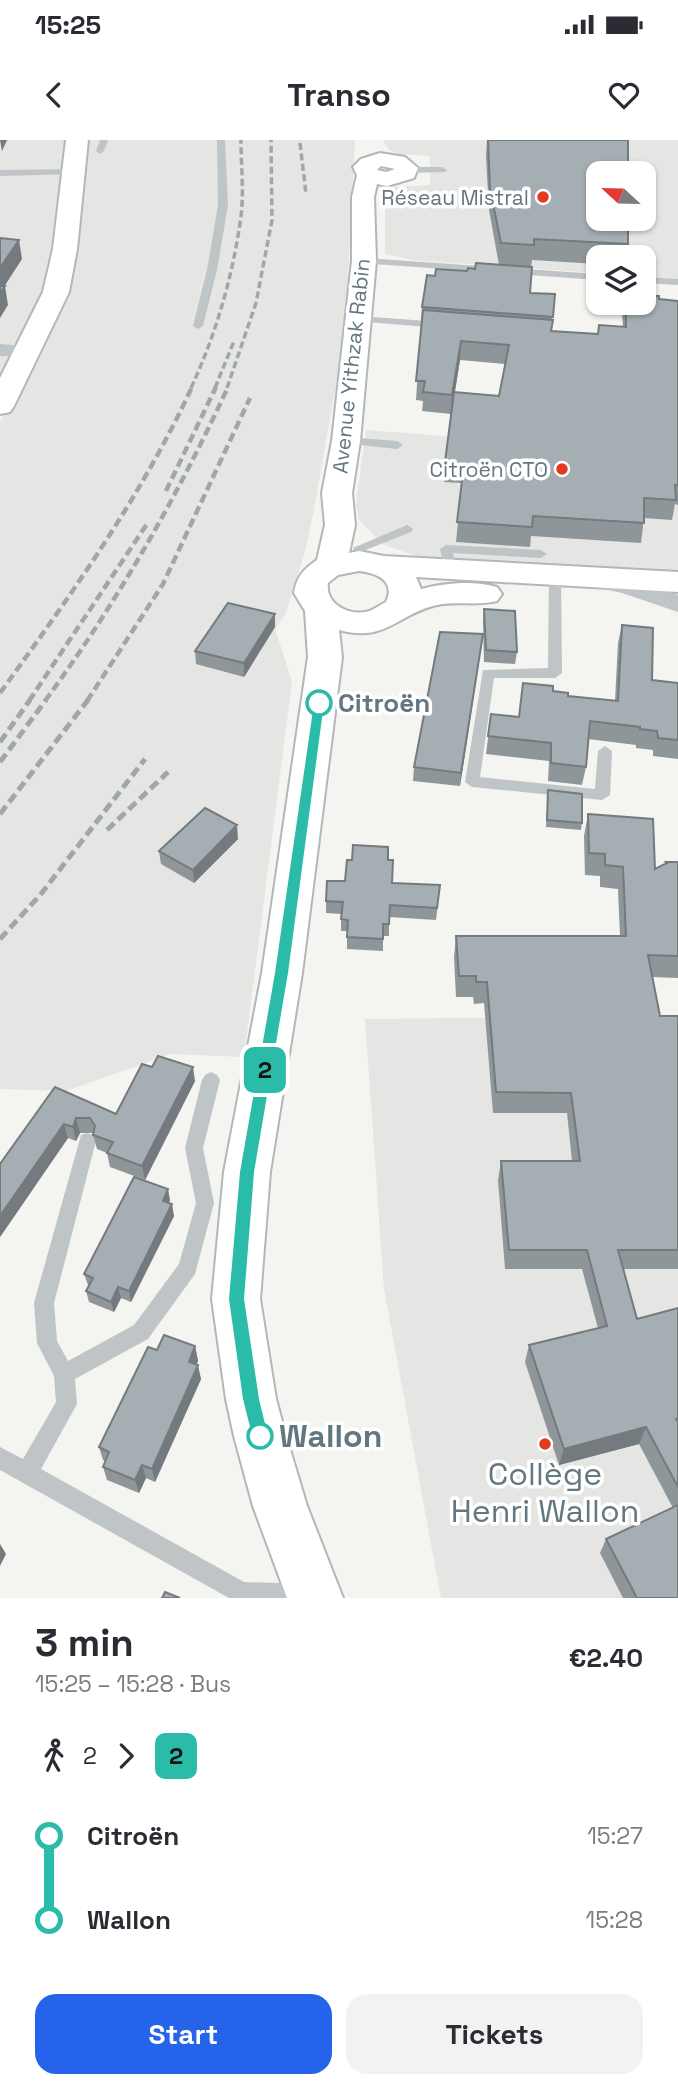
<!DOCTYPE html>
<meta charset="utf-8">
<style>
:root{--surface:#fff;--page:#f2f2f3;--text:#2b2b33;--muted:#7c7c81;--accent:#2563eb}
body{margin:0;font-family:"Space Grotesk",sans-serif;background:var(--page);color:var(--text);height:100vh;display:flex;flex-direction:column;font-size:26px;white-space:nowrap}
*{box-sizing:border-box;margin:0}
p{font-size:23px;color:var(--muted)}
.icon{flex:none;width:38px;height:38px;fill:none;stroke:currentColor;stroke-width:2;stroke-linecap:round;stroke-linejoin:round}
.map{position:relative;height:1458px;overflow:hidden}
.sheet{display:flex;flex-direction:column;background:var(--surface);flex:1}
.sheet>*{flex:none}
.badge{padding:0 14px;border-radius:10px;font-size:24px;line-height:46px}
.needle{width:46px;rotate:292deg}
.fabs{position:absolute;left:586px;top:21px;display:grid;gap:14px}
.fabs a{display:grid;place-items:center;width:70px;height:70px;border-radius:14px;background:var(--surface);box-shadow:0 2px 5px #0004;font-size:35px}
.map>.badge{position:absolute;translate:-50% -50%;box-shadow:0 0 0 4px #fff}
.legs{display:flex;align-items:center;gap:10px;height:77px;padding:0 35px;font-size:23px}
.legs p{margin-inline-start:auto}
.summary{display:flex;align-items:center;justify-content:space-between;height:119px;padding:0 35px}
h1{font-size:38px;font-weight:700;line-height:52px}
.button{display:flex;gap:14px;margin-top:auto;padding:14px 35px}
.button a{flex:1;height:80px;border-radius:21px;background:var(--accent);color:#fff;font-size:28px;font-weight:700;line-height:80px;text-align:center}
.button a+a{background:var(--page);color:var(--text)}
ul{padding:0 35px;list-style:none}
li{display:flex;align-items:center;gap:24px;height:84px;font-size:26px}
li i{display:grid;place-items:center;width:10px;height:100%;margin:0 9px;background:currentColor}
li i::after{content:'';width:18px;height:18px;margin:-9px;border:5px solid;border-radius:50%;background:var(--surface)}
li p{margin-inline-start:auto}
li:first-child i{background:linear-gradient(#0000 50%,currentColor 0)}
li:last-child i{background:linear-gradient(currentColor 50%,#0000 0)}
.status{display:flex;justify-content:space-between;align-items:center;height:49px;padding:0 35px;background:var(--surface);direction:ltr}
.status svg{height:19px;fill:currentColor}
header{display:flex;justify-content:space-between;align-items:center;height:91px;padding:0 35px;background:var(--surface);font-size:32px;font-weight:700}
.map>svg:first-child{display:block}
.built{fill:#e5e5e4;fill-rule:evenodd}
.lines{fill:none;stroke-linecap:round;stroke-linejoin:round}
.secondary-casing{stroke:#b1b8bb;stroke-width:4}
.lane{fill:#bfc4c6;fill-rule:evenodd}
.street{fill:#bfc4c6;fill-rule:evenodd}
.secondary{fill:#fff;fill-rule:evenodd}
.rail-far2{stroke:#a0a7ab;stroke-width:3.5;stroke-dasharray:7 3.5;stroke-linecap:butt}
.rail-far1{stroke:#a0a7ab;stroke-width:4.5;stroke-dasharray:9 4.5;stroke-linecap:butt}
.rail{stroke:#a0a7ab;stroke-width:5;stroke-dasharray:10 5;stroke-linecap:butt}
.wall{fill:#8e969a;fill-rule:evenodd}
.shaded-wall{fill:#747a7d}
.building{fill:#a5afb3;stroke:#747a7d;stroke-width:2}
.line-1{fill:#2abca8;stroke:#fff;stroke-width:2}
.poi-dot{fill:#e33b21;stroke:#fff;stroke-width:2.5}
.stop-1-dot{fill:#fff;stroke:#2abca8;stroke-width:3.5}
.labels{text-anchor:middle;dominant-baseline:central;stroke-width:7;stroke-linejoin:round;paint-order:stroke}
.far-poi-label{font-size:21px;fill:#637781;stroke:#fff;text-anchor:end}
.far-street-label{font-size:21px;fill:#637781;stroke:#fff}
.stop-label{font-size:26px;font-weight:bold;fill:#637781;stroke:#fff;text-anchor:start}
.near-stop-label{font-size:32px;font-weight:bold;fill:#637781;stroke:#fff;text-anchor:start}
.near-poi-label{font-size:32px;fill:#637781;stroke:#fff}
</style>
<div class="status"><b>15:25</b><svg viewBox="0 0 49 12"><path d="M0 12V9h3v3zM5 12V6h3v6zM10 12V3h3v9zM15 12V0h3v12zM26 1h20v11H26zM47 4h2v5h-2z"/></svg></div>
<header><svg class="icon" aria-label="back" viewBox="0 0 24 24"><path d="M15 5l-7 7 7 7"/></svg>Transo<svg class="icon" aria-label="heart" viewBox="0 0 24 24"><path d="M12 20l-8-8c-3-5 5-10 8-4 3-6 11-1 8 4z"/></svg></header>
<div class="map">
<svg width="678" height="1458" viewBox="0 0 678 1458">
<rect width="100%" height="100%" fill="#f4f4f0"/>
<!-- built -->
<g class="built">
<path d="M 0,0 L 66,0 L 56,83 L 52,143 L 0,241 Z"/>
<path d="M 83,0 L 355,0 L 347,158 L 337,240 L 314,369 L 306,408 L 286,473 L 275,489 L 292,541 L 244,917 L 171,914 L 66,951 L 0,949 L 0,282 L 35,216 Z"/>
<path d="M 383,0 L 678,0 L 678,139 L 644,137 L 644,117 L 598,117 L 598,133 L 411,120 L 385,114 L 385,52 L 394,47 L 430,45 L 430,16 L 398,14 L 388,9 ZM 598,33 L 644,33 L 644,79 L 598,79 Z"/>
<path d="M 678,261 L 678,434 L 430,421 L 382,404 L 359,380 L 356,364 L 366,290 L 509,301 Z"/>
<path d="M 678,876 L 678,1458 L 441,1458 L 384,1149 L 365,879 Z"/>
</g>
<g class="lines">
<defs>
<g id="secondary">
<path d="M 66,0 L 88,0 L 77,109 L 69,152 L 14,266 L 10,272 L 0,274 L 0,238 L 43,152 L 53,109 Z"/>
<path d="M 380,13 L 405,17 L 418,28 L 414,38 L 387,46 L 377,44 L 374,57 L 376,121 L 360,301 L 352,353 L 355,385 L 349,413 L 359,411 L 384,416 L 678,432 L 678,452 L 416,437 L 421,449 C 445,443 473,440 497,447 L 502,454 L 497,461 C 477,466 457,461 437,465 C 397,474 386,503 339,490 L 342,517 L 302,833 L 270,1032 L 260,1159 L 276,1259 L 286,1296 L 307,1366 L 343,1458 L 287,1458 L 253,1366 L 234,1296 L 226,1259 L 212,1159 L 224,1032 L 262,833 L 308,517 L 305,471 L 294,453 C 297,436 303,430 317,420 L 325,385 L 322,353 L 332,301 L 352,121 L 352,57 L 357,35 L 353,27 L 361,19 ZM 381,26 L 395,29 L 386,32 L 377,30 ZM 359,431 C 377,433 396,441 386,462 C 379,465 373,471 365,472 C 347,475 325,463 328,443 L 338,435 Z"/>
</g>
</defs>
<!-- secondary casing -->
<use href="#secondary" class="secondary-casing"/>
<!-- lane -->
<g class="lane">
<path d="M 100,0 L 108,0 L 104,11 L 100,14 L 96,11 Z"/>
<path d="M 217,0 L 225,0 L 228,65 L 217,130 L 203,186 L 198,189 L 193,186 L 207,130 L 218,65 Z"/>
<path d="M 442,27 L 447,30 L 445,32 L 407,33 L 402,30 L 407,27 Z"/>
<path d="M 77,29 L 79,31 L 74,34 L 0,36 L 0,30 Z"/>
<path d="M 364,118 L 598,134 L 598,140 L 360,123 L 360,119 Z"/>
<path d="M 644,137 L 678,139 L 678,145 L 644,143 Z"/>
<path d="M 359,176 L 440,182 L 445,185 L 440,188 L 355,181 L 354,179 Z"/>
<path d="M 346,297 L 397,301 L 403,305 L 397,309 L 342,303 L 342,299 Z"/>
<path d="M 407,385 L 413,389 L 411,392 L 363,411 L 355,411 L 353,408 Z"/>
<path d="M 446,405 L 541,410 L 547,414 L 541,418 L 453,413 L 457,430 L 451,434 L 445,430 L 440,409 Z"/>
<path d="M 555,432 L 561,436 L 562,533 L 555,538 L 494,538 L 480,637 L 595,649 L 598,611 L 605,606 L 612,611 L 610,655 L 602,660 L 472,647 L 465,642 L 483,530 L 548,528 L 549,436 Z"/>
<path d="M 211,932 L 217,935 L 220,940 L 203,1008 L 214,1063 L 195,1134 L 148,1199 L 75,1239 L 77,1264 L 41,1329 L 244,1442 L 307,1444 L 315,1447 L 317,1458 L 229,1458 L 0,1330 L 0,1307 L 23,1319 L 56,1262 L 54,1236 L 37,1203 L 34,1163 L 81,995 L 87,993 L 93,995 L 96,1001 L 54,1163 L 57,1201 L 68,1221 L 134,1185 L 179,1124 L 196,1063 L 185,1008 L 202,940 L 205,935 Z"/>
</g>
<!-- street -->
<g class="street">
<path d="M 0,204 L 37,207 L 40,212 L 37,217 L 0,216 Z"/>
<path d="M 599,432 L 637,440 L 678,455 L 678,472 L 622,453 L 590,446 L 586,440 L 590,434 Z"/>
</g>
<!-- secondary -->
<use href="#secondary" class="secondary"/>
<!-- rail-far2 -->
<g class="rail-far2">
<path d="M 300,3 L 306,54"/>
<path d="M 191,248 C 216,194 233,136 241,76 C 244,52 241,25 241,0"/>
<path d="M 215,248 L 234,201"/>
<path d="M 227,248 L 256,163 L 272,80 L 271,0"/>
</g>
<!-- rail-far1 -->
<g class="rail-far1">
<path d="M 166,351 L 216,247"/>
<path d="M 0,553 C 71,455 141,357 192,247"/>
<path d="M 29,561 L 147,384"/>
<path d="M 45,561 C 118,461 176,359 228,247"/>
<path d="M 87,561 L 163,444 L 250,258"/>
</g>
<!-- rail -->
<g class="rail">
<path d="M 0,602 L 30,560"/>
<path d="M 0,622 L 46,560"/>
<path d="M 0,674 L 88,560"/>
<path d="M 107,690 L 168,632"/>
<path d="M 0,799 L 41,754 L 145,619"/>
</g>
</g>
<!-- wall -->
<g class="wall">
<path d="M 487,0 L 628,104 L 626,117 L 598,117 L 598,124 L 532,120 L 531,127 L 499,125 L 489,70 L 486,17 Z"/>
<path d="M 530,153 L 555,154 L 551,191 L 598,194 L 623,187 L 622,174 L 624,163 L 644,163 L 659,159 L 678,161 L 678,365 L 675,364 L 672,380 L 644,378 L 641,403 L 531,396 L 530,407 L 456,402 L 462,343 L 444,342 L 451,274 L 422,271 L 423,261 L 416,260 L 422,167 ZM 460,220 L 505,224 L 499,256 L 455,252 Z"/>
<path d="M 484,469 L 517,512 L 515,524 L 484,522 L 483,481 Z"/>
<path d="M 622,485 L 652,540 L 678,543 L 678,619 L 653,616 L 653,610 L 636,608 L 636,605 L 588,599 L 586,627 L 582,645 L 548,641 L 549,621 L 486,614 L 491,574 L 518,577 L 553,551 L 568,556 L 615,561 L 618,503 Z"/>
<path d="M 275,487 L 244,537 L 196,524 L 195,511 Z"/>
<path d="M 481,508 L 460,646 L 413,641 L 414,627 Z"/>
<path d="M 548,650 L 582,683 L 581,690 L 546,687 Z"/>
<path d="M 588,674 L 655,729 L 665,724 L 666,722 L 678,722 L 678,838 L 652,837 L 660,876 L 678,876 L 678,1129 L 623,1129 L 637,1179 L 678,1168 L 678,1458 L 623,1458 L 600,1413 L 606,1399 L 673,1368 L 639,1304 L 559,1325 L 525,1222 L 529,1205 L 598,1188 L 582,1129 L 505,1129 L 498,1040 L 501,1021 L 572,1021 L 567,973 L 493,973 L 484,863 L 474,864 L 473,857 L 456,857 L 454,817 L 456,796 L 620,796 L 618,749 L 600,747 L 600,736 L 585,735 L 584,696 Z"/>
<path d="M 238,699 L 194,743 L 161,724 L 159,711 Z"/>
<path d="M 345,741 L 440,745 L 436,780 L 389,777 L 389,796 L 383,796 L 383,811 L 347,809 L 347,791 L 341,791 L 341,774 L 326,773 L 326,761 Z"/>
<path d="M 195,941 L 145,1040 L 110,1027 L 107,1013 L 97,1009 L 93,995 L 94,993 L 80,993 L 76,1001 L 68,998 L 0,1097 L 55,947 L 116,974 Z"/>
<path d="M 170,1060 L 169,1063 L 174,1076 L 131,1162 L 121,1158 L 114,1172 L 89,1162 L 86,1151 L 89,1146 L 88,1145 L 84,1134 Z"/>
<path d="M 195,1206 L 198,1221 L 196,1224 L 201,1239 L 155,1342 L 146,1338 L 139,1353 L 107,1340 L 103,1327 L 105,1321 L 103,1320 L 99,1307 L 157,1210 Z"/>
</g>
<!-- shaded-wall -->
<g class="shaded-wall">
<path d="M 0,0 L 7,0 L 2,11 Z"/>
<path d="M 19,100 L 22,119 L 0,153 L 0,128 Z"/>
<path d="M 5,146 L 8,165 L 0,178 L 0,153 Z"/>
<path d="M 461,201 L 460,220 L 451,274 L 452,255 Z"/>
<path d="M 275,474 L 275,487 L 244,537 L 244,523 Z"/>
<path d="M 483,494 L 481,508 L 460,646 L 461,633 Z"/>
<path d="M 237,685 L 238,699 L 194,743 L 193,730 Z"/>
<path d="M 193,927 L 195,941 L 145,1040 L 142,1026 Z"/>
<path d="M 76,978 L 80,993 L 76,1001 L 73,987 Z"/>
<path d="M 64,984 L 68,998 L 0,1097 L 0,1076 Z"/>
<path d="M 168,1049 L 170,1060 L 165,1072 L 163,1061 Z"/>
<path d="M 172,1064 L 174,1076 L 131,1162 L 129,1151 Z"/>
<path d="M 118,1147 L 121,1158 L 114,1172 L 111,1162 Z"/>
<path d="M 195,1206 L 198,1221 L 192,1236 L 189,1222 Z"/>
<path d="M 198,1225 L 201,1239 L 155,1342 L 152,1329 Z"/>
<path d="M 646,1287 L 639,1304 L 559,1325 L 564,1309 Z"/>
<path d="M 142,1325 L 146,1338 L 139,1353 L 135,1340 Z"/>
<path d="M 0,1404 L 6,1414 L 0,1426 Z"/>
</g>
<!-- building -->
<g class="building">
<path d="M 488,0 L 628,0 L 628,33 L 598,33 L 598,79 L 628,79 L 628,104 L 534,99 L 534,105 L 501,103 L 490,49 Z"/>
<path d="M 0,98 L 19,100 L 0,128 Z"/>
<path d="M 476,123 L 532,127 L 530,153 L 555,154 L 553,177 L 422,167 L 427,135 L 435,136 L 436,129 L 467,131 L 468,128 L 475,129 Z"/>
<path d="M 0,146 L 5,146 L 0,153 Z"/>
<path d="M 644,156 L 659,156 L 659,159 L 678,161 L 678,345 L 675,345 L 676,360 L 644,358 L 644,383 L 533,376 L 532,387 L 457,382 L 464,324 L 445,322 L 454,252 L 499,256 L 509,205 L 461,201 L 452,255 L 423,252 L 425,241 L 416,241 L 423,170 L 553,180 L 551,191 L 598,194 L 599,185 L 626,187 L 626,163 L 644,163 Z"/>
<path d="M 228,463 L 275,474 L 244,523 L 195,511 Z"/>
<path d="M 484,469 L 515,471 L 517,512 L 486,510 Z"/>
<path d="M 622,485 L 653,488 L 652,540 L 678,543 L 678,600 L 658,598 L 657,591 L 640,589 L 640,587 L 590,581 L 586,627 L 551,623 L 551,603 L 488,596 L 491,574 L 519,577 L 523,543 L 553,546 L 553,551 L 568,553 L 568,556 L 618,561 Z"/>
<path d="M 440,492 L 483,494 L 461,633 L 414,627 Z"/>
<path d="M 548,650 L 582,654 L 582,683 L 547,680 Z"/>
<path d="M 205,668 L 237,685 L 193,730 L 159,711 Z"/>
<path d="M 588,674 L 653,679 L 655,729 L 667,723 L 666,722 L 678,722 L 678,816 L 648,815 L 660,876 L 678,876 L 678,1110 L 618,1110 L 637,1179 L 678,1168 L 678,1279 L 676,1279 L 678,1282 L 678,1347 L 646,1287 L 564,1309 L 529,1205 L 607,1186 L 587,1110 L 509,1110 L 501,1021 L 580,1021 L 571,953 L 496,952 L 487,842 L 476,842 L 476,836 L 459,836 L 456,796 L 626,796 L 623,727 L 605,725 L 605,714 L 589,713 Z"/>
<path d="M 353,705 L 388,707 L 388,720 L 393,720 L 392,743 L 440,745 L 437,768 L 390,765 L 389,784 L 383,784 L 383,799 L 347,797 L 348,780 L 341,779 L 343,762 L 326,761 L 327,741 L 345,741 L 347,720 L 352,720 Z"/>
<path d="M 158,916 L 193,927 L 142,1026 L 107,1013 L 113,1002 L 93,995 L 95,986 L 90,978 L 76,978 L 73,987 L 64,984 L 0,1076 L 0,1024 L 55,947 L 116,974 L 142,924 L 152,927 Z"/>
<path d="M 134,1037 L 168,1049 L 163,1061 L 172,1064 L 129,1151 L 118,1147 L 111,1162 L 86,1151 L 93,1138 L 84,1134 Z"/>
<path d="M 164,1195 L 195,1206 L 189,1222 L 198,1225 L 152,1329 L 142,1325 L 135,1340 L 103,1327 L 109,1312 L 99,1307 L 148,1207 L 157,1210 Z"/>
<path d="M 678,1365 L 678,1458 L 637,1458 L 606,1399 Z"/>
<path d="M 165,1452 L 180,1458 L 162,1458 Z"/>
</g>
<!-- line-1 -->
<path class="line-1" d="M 319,559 L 325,563 L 289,833 L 255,1032 L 245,1159 L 260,1259 L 269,1296 L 266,1303 L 260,1305 L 253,1303 L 242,1259 L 228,1159 L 239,1032 L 274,833 L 313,563 Z"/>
<!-- markers -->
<g class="poi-dot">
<circle cx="543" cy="57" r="7"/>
<circle cx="562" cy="329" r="7"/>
<circle cx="545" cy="1304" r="7"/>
</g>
<g class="stop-1-dot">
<circle cx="319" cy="563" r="12"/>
<circle cx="260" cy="1296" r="12"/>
</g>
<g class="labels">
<!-- far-poi labels -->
<g class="far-poi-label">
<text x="529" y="57">Réseau Mistral</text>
<text x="548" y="329">Citroën CTO</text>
</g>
<!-- far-street labels -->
<g class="far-street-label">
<text transform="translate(351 226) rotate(-84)">Avenue Yithzak Rabin</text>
</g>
<!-- stop labels -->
<g class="stop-label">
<text x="338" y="563">Citroën</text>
</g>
<!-- near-stop labels -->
<g class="near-stop-label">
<text x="279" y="1296">Wallon</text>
</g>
<!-- near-poi labels -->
<g class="near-poi-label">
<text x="545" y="1334">Collège<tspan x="545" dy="37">Henri Wallon</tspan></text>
</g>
</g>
</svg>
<div class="fabs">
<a><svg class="needle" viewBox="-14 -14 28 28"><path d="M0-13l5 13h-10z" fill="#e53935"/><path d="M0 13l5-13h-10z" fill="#7c7c81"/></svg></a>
<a><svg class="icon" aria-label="layers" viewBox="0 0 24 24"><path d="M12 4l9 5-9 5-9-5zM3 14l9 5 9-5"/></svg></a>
</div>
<b class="badge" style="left:265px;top:930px;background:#2abca8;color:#111">2</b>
</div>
<section class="sheet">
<div class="summary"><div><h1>3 min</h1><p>15:25 – 15:28 · Bus</p></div><b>€2.40</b></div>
<div class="legs"><svg class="icon" aria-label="walk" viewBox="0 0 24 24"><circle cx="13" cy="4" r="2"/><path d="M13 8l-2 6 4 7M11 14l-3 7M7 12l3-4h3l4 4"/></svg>2<svg class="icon" aria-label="forward" viewBox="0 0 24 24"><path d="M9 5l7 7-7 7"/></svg><b class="badge" style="background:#2abca8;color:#111">2</b></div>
<ul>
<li><i style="color:#2abca8"></i><b>Citroën</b><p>15:27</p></li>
<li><i style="color:#2abca8"></i><b>Wallon</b><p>15:28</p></li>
</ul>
<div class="button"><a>Start</a><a>Tickets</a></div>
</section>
